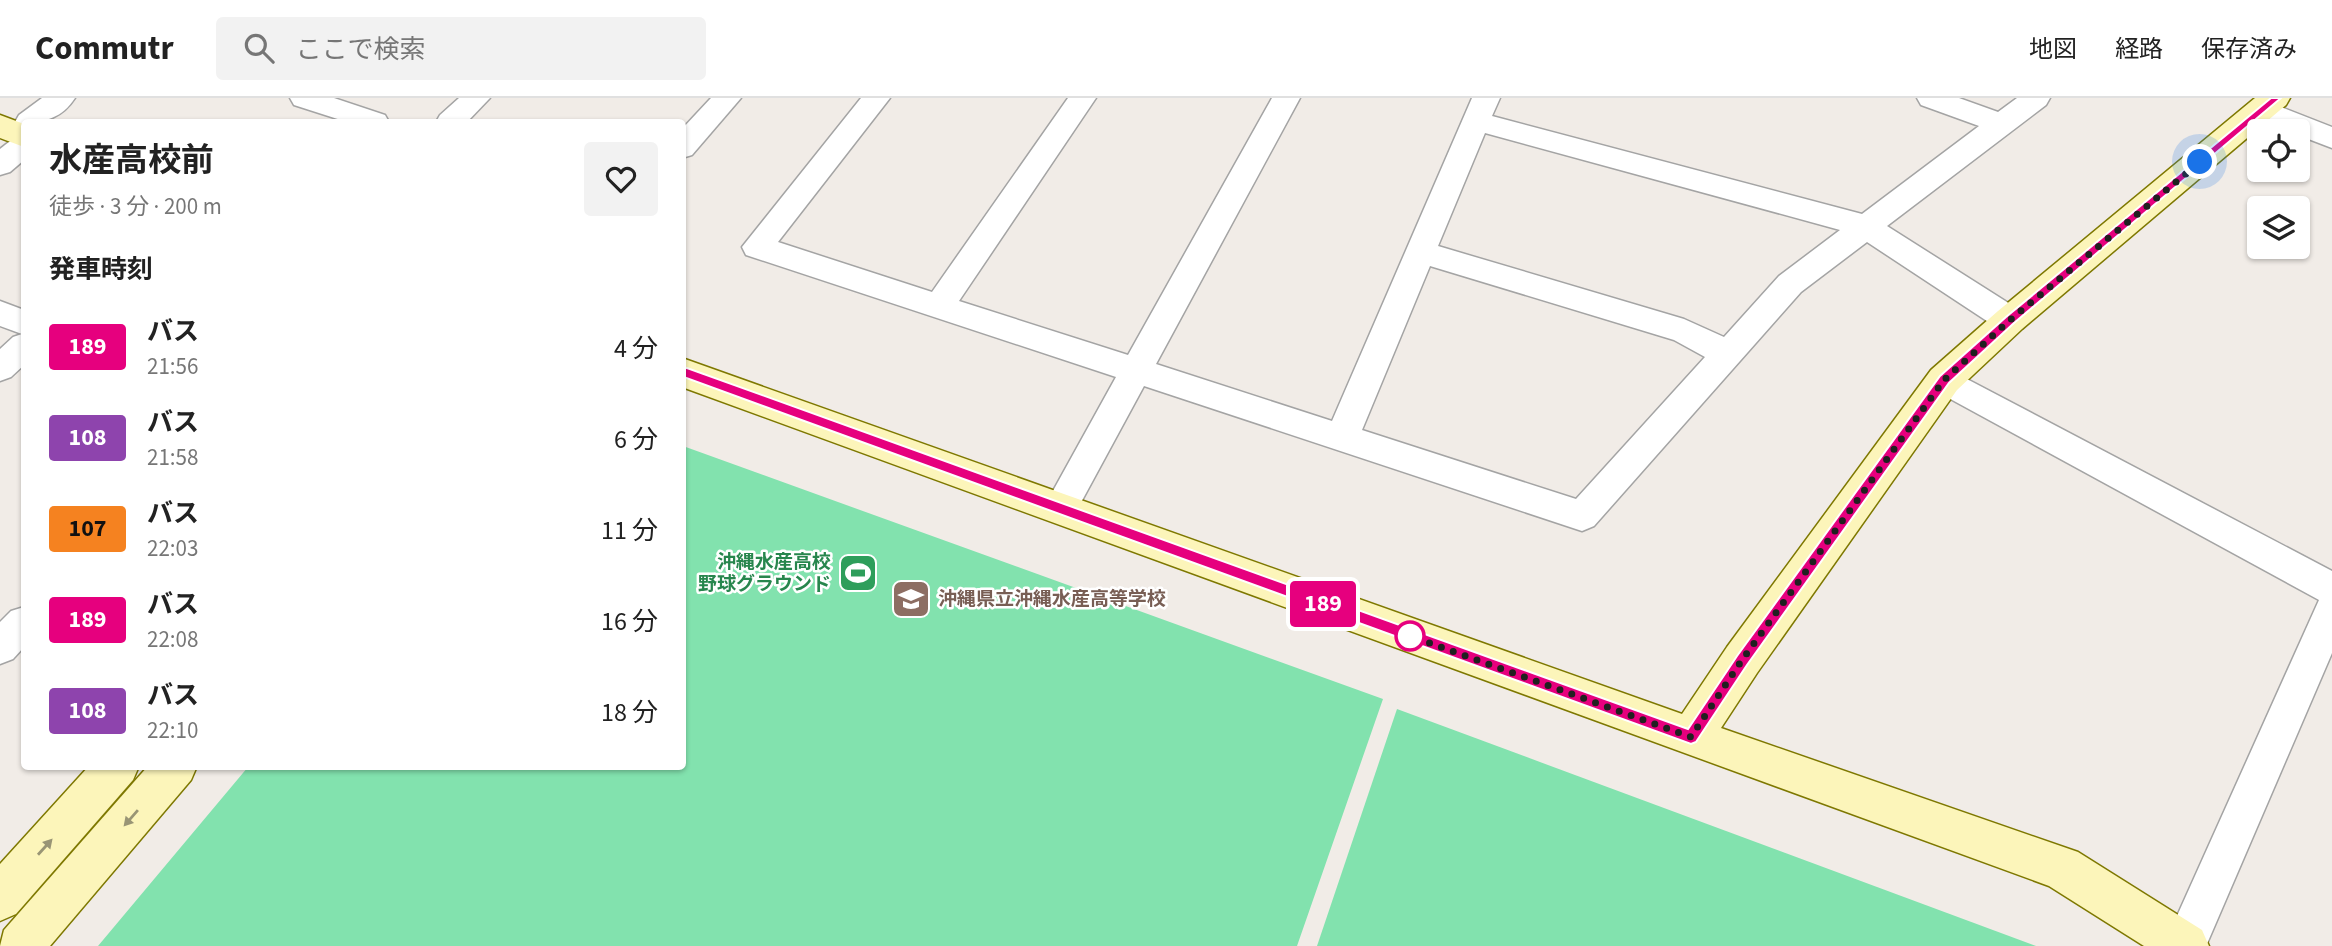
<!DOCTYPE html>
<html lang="ja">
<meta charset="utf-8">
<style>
:root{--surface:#fff;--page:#f2f2f2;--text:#222;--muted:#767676;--line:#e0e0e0}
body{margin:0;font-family:"Source Sans 3","Noto Sans JP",sans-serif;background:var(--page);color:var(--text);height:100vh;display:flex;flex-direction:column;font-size:26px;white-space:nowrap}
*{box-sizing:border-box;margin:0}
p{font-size:23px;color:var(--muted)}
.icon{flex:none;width:38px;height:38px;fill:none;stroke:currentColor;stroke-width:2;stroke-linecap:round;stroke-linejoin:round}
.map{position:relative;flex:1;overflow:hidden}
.panel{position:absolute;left:21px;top:21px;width:665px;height:651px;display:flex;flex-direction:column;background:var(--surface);border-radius:7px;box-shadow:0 2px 5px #0004}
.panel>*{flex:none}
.badge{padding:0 14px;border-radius:5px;font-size:24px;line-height:46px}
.tools{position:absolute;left:2247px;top:21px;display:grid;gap:14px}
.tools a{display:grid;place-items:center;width:63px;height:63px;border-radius:7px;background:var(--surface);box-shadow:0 2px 5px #0004;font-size:35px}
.you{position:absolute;width:35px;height:35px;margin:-18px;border:5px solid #fff;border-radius:50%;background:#1a73e8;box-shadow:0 0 0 10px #1a73e833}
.map>.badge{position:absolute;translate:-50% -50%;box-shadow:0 0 0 4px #fff}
h2{padding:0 28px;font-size:26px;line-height:63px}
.round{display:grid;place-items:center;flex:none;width:74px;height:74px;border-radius:7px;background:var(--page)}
.summary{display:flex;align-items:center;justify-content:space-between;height:119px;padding:0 28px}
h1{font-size:33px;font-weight:700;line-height:52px}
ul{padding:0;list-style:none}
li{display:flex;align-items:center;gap:21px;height:91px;padding:0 28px}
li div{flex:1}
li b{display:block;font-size:26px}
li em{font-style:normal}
li .badge{min-width:77px;font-weight:700;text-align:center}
header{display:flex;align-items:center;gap:42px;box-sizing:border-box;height:98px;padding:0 35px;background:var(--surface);border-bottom:2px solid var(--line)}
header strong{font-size:33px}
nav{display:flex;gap:38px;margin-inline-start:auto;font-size:24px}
.search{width:490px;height:63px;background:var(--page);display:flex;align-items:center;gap:18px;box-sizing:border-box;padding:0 24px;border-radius:7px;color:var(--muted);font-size:26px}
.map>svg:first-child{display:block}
.pitch{fill:#82e2ae}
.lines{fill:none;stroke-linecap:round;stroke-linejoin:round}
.street-casing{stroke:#a4a4a4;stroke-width:3}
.secondary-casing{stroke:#7e7801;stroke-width:3}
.street{fill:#fff;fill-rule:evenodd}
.secondary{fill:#fcf5ba;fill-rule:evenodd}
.oneway{fill:#999575}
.line{fill:#e6007e;stroke:#fff;stroke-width:2}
.walk{stroke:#202020;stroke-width:7;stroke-dasharray:0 12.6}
.stop-dot{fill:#fff;stroke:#e6007e;stroke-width:3.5}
.labels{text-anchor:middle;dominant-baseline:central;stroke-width:5;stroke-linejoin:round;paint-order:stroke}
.leisure-label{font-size:19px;font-weight:bold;fill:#27864d;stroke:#fff;text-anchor:end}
.education-label{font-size:19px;font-weight:bold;fill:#785e54;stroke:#fff;text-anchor:start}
</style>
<header>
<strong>Commutr</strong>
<div class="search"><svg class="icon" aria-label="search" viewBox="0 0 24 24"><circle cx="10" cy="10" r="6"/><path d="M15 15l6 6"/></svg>ここで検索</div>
<nav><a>地図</a><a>経路</a><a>保存済み</a></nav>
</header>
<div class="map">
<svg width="2332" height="848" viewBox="0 0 2332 848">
<rect width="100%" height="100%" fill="#f1ece7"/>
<!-- pitch -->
<g class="pitch">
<path d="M 683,348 L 1383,601 L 1297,848 L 98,848 L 248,669 L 682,668 Z"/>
<path d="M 1397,611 L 2036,848 L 1317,848 Z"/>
</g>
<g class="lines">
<defs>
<g id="street">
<path d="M 42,0 L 75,0 C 62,20 46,24 24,24 L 24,32 L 19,31 L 15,24 L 19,17 Z"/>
<path d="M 290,0 L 334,0 L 385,17 L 389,24 L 347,24 L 294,7 Z"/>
<path d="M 459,0 L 490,0 L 467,24 L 436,24 L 440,17 Z"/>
<path d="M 711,0 L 741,0 L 692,57 L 682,60 L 682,31 Z"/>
<path d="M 861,0 L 890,0 L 778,144 L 932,194 L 1068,0 L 1096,0 L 959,203 L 1128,257 L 1272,0 L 1300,0 L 1156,266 L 1332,323 L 1472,0 L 1500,0 L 1492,18 L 1862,116 L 1979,28 L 1921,7 L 1917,0 L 1959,0 L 1998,14 L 2017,0 L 2050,0 L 2046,7 L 1887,128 L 2021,213 L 2026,222 L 2021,231 L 2010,234 L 1999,231 L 1867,144 L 1801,194 L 1594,428 L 1582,433 L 1144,288 L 1072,421 L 1060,426 L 1048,421 L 1043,411 L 1116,279 L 746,157 L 742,149 ZM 1485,35 L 1840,132 L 1779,178 L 1724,239 L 1684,221 L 1438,148 ZM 1430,168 L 1674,242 L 1705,259 L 1576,401 L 1362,332 Z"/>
<path d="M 2263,2 L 2332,29 L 2332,50 L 2298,37 L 2298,33 C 2283,33 2257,23 2249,11 L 2253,4 Z"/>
<path d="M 24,37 L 24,62 L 10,74 L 0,77 L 0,51 L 14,40 Z"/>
<path d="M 0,203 L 24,212 L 24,267 L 11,279 L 0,283 L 0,251 L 13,239 L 22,236 L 0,228 Z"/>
<path d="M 1944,269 L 2332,473 L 2332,555 L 2206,848 L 2164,847 L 2319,502 L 1932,291 L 1928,282 L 1932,273 Z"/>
<path d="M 24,509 L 24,549 L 13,561 L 0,566 L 0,524 L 11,513 Z"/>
</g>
<g id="secondary">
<path d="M 2255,0 L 2290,0 L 2286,7 L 2022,231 L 1957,292 L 1757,575 L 1721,630 L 2078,754 L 2202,832 L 2209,848 L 2144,848 L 2049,788 L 682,289 L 682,260 L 1682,616 L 1727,549 L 1931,272 L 1998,213 Z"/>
<path d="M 0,17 L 24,26 L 24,49 L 0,40 Z"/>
<path d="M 89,668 L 139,668 L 133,682 L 16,816 L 0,823 L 0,766 Z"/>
<path d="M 148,668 L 197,668 L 191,682 L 50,848 L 0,848 L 4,832 Z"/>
</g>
</defs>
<!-- street casing -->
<use href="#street" class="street-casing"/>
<!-- secondary casing -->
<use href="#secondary" class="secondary-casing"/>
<!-- street -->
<use href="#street" class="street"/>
<!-- secondary -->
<use href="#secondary" class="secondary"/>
</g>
<!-- one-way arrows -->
<defs><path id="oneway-solid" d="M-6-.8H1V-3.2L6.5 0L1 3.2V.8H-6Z" transform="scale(1.75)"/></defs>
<g class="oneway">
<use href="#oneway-solid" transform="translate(131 720) rotate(131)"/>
<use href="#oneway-solid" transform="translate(45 749) rotate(-48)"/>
</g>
<!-- line -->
<path class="line" d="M 2271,0 L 2281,0 L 2014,225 L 1949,285 L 1747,567 L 1696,644 L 1691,646 L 678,277 L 676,274 L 678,270 L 687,270 L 1688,631 L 1737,558 L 1940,278 L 2006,219 Z"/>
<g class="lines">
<!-- walk -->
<path class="walk" d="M 1410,538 L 1402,535 L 1691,639 L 1742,562 L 1944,282 L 2010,222 L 2200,64"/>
</g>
<!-- icons -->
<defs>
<symbol id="stadium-square" viewBox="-11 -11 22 22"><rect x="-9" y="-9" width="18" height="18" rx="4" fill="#2e9e5b" stroke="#fff"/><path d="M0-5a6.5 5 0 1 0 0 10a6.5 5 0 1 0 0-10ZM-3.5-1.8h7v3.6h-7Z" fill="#fff"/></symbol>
<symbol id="school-square" viewBox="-11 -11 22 22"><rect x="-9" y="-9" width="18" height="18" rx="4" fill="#8d6e63" stroke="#fff"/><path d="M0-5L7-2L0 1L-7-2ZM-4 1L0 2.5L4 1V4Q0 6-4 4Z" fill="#fff"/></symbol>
</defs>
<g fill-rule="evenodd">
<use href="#stadium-square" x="836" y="453" width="44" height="44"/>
<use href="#school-square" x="889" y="479" width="44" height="44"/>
</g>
<!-- markers -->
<circle class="stop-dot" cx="1410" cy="538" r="14"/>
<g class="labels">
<!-- leisure labels -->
<g class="leisure-label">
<text x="831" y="464">沖縄水産高校<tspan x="831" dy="22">野球グラウンド</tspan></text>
</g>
<!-- education labels -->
<g class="education-label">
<text x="938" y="501">沖縄県立沖縄水産高等学校</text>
</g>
</g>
</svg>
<div class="tools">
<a><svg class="icon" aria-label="locate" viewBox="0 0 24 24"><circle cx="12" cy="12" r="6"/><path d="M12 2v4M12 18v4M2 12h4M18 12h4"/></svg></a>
<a><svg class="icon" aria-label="layers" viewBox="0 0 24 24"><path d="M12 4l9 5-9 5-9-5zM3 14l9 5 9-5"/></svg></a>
</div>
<div class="you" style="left:2200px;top:64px"></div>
<b class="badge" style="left:1323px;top:506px;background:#e6007e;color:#fff">189</b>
<section class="panel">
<div class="summary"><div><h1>水産高校前</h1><p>徒歩 · 3 分 · 200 m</p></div><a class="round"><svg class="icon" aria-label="heart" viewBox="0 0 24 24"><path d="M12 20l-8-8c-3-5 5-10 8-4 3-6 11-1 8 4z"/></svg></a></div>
<h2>発車時刻</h2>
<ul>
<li><span class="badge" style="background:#e6007e;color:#fff">189</span><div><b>バス</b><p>21:56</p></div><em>4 分</em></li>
<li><span class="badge" style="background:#8e44ad;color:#fff">108</span><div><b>バス</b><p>21:58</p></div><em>6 分</em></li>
<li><span class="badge" style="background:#f58220;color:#111">107</span><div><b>バス</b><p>22:03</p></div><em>11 分</em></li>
<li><span class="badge" style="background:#e6007e;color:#fff">189</span><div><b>バス</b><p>22:08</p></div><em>16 分</em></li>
<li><span class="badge" style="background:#8e44ad;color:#fff">108</span><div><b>バス</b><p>22:10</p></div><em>18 分</em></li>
</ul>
</section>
</div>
